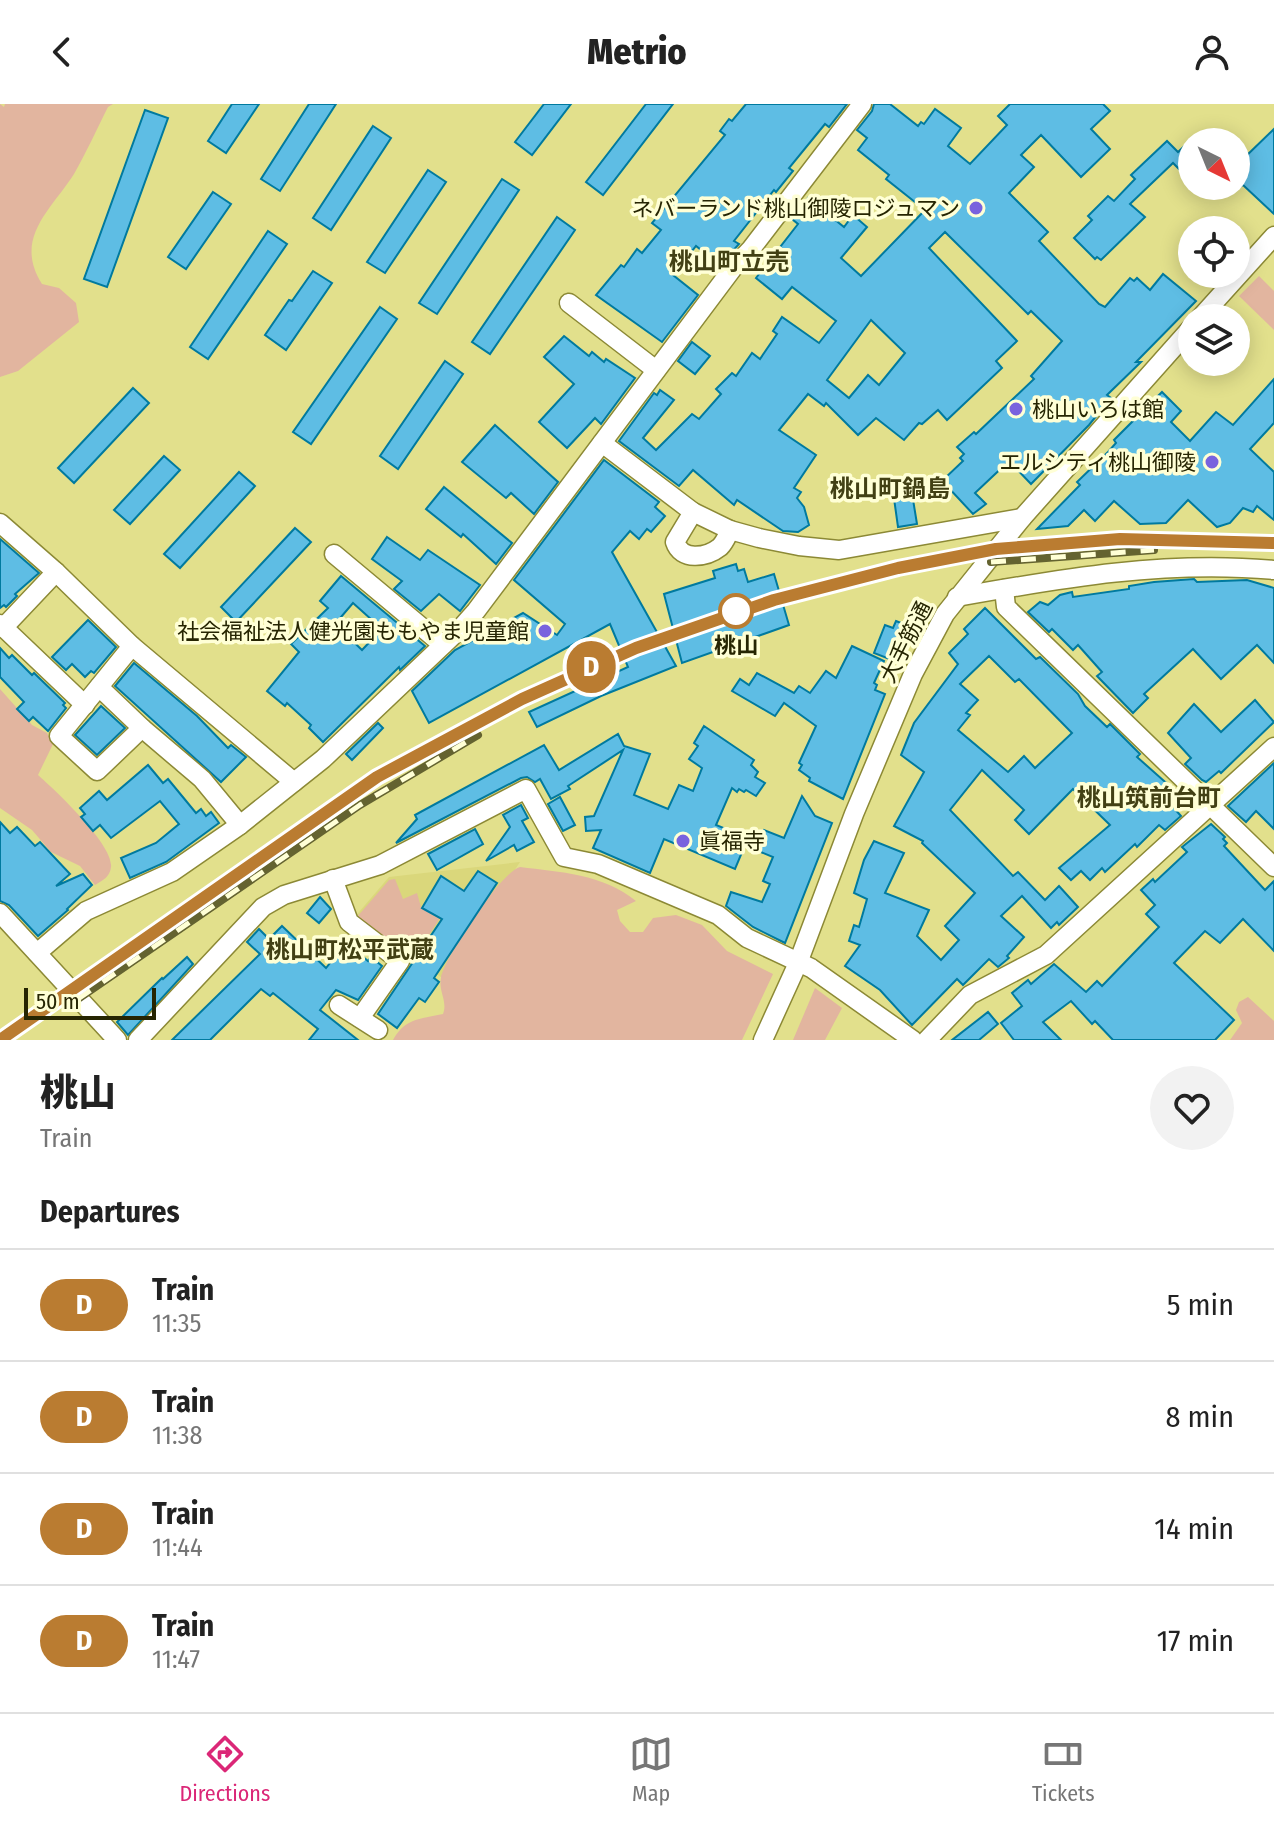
<!DOCTYPE html>
<meta charset="utf-8">
<style>
:root{--surface:#fff;--page:#f2f2f2;--text:#222;--muted:#767676;--line:#e0e0e0;--accent:#db2777}
body{margin:0;font-family:"Fira Sans Condensed","Noto Sans JP",sans-serif;background:var(--page);color:var(--text);height:100vh;display:flex;flex-direction:column;font-size:30px;white-space:nowrap}
*{box-sizing:border-box;margin:0}
p{font-size:26px;color:var(--muted)}
.icon{flex:none;width:44px;height:44px;fill:none;stroke:currentColor;stroke-width:2;stroke-linecap:round;stroke-linejoin:round}
.map{position:relative;height:936px;overflow:hidden}
.side{display:flex;flex-direction:column;background:var(--surface);flex:1}
.side>*{flex:none}
.badge{padding:0 16px;border-radius:26px;font-size:28px;line-height:52px}
.needle{width:52px;rotate:137deg}
.tools{position:absolute;left:1178px;top:24px;display:grid;gap:16px}
.tools a{display:grid;place-items:center;width:72px;height:72px;border-radius:50%;background:var(--surface);box-shadow:0 4px 20px #0003;font-size:40px}
.scale{position:absolute;left:24px;bottom:20px;width:132px;box-sizing:border-box;padding-left:8px;border:4px solid #262502;border-top:0;font-size:22px;line-height:28px;white-space:nowrap;color:#262502;-webkit-text-stroke:6px #ffffd6;paint-order:stroke}
.map>.badge{position:absolute;translate:-50% -50%;box-shadow:0 0 0 4px #fff}
h2{padding:0 40px;font-size:30px;line-height:72px}
.round{display:grid;place-items:center;flex:none;width:84px;height:84px;border-radius:42px;background:var(--page)}
.head{display:flex;align-items:center;justify-content:space-between;height:136px;padding:0 40px}
h1{font-size:38px;font-weight:800;line-height:60px}
ul{padding:0;list-style:none}
li{display:flex;align-items:center;gap:24px;height:112px;padding:0 40px;border-top:2px solid var(--line)}
li div{flex:1}
li b{display:block;font-size:30px}
li em{font-style:normal}
li .badge{min-width:88px;font-weight:700;text-align:center}
header{display:flex;justify-content:space-between;align-items:center;height:104px;padding:0 40px;background:var(--surface);font-size:36px;font-weight:800}
.tab-bar{display:flex;justify-content:space-around;align-items:center;height:112px;border-top:2px solid var(--line);background:var(--surface);font-size:22px;color:var(--muted)}
.tab-bar a{display:grid;justify-items:center;gap:4px}
.tab-bar .active{color:var(--accent)}
.map>svg:first-child{display:block}
.built{fill:#dad77b}
.green{fill:#e2b59f}
.building{fill:#5ebde4;stroke:#007a9f;stroke-width:2;fill-rule:evenodd}
.lines{fill:none;stroke-linecap:round;stroke-linejoin:round}
.minor-casing{stroke:#8c8935;stroke-width:21}
.minor{stroke:#fff;stroke-width:18}
.rail-casing{stroke:#646330;stroke-width:8}
.rail{stroke:#ffffd6;stroke-width:5;stroke-dasharray:15;stroke-linecap:butt}
.line-casing{stroke:#fff;stroke-width:18}
.line{stroke:#ba7c31;stroke-width:12}
.poi-dot{fill:#7963de;stroke:#ffffd6;stroke-width:3}
.stop-dot{fill:#fff;stroke:#ba7c31;stroke-width:4}
.labels{text-anchor:middle;dominant-baseline:central;stroke-width:7;stroke-linejoin:round;paint-order:stroke}
.poi-label{font-size:22px;fill:#262502;stroke:#ffffd6;text-anchor:end}
.street-label{font-size:22px;fill:#262502;stroke:#ffffd6}
.stop-label{font-size:22px;font-weight:bold;fill:#262502;stroke:#ffffd6}
.neighbourhood-label{font-size:24px;font-weight:bold;fill:#424014;stroke:#ffffd6}
</style>
<header><svg class="icon" aria-label="back" viewBox="0 0 24 24"><path d="M15 5l-7 7 7 7"/></svg>Metrio<svg class="icon" aria-label="person" viewBox="0 0 24 24"><circle cx="12" cy="8" r="4"/><path d="M4 21q1-7 8-7t8 7"/></svg></header>
<div class="map">
<svg width="1274" height="936" viewBox="0 0 1274 936">
<rect width="100%" height="100%" fill="#e2e08c"/>
<!-- built -->
<path class="built" d="M 520,758 L 444,875 L 353,815 L 389,773 Z"/>
<!-- green -->
<g class="green">
<path d="M 0,0 L 4,3 L 5,0 L 113,0 L 108,3 C 97,25 86,49 74,70 C 51,106 13,134 42,180 L 59,184 L 76,199 L 79,218 L 18,267 L 0,273 Z"/>
<path d="M 1259,172 L 1274,187 L 1274,226 L 1239,192 Z"/>
<path d="M 0,585 L 32,621 L 47,629 L 53,640 L 38,671 C 55,686 114,741 111,763 C 110,773 103,776 95,781 L 80,762 L 51,748 L 32,726 L 0,704 Z"/>
<path d="M 520,763 C 560,768 603,770 636,797 L 617,806 L 620,817 L 630,828 L 643,828 L 653,814 L 676,811 L 702,821 L 727,847 L 773,870 L 742,936 L 393,936 C 405,914 421,915 443,910 C 448,897 438,887 441,874 C 445,852 500,769 520,763 Z"/>
<path d="M 395,775 L 403,795 L 417,789 L 421,803 L 440,814 L 414,854 L 360,818 L 357,813 L 389,776 Z"/>
<path d="M 815,884 L 842,904 L 825,936 L 793,936 Z"/>
<path d="M 1248,893 L 1274,917 L 1274,936 L 1230,936 L 1242,919 L 1236,906 L 1239,898 Z"/>
</g>
<!-- building -->
<g class="building">
<path d="M 232,0 L 259,0 L 226,49 L 208,37 Z"/>
<path d="M 309,0 L 336,0 L 280,87 L 261,75 Z"/>
<path d="M 544,0 L 571,0 L 532,51 L 515,38 Z"/>
<path d="M 646,0 L 673,0 L 603,91 L 586,78 Z"/>
<path d="M 746,0 L 847,0 L 829,23 L 825,20 L 789,64 L 793,67 L 776,88 L 774,86 L 734,137 L 739,140 L 720,161 L 696,142 L 673,171 L 698,191 L 662,238 L 596,191 L 621,161 L 624,163 L 637,145 L 642,149 L 661,126 L 652,119 L 725,31 L 720,27 L 729,15 L 732,17 Z"/>
<path d="M 874,0 L 890,0 L 918,22 L 921,18 L 924,20 L 935,5 L 961,24 L 948,42 L 970,60 L 1007,21 L 998,12 L 1010,0 L 1103,0 L 1110,7 L 1091,25 L 1110,45 L 1081,73 L 1041,31 L 1021,51 L 1034,63 L 1009,89 L 1048,128 L 1039,137 L 1099,200 L 1105,203 L 1130,174 L 1134,177 L 1137,174 L 1150,186 L 1163,170 L 1196,197 L 1136,258 L 1141,258 L 1107,291 L 1111,294 L 1089,321 L 1031,380 L 1009,357 L 975,389 L 986,400 L 973,410 L 946,381 L 945,374 L 963,357 L 960,354 L 964,350 L 957,343 L 974,328 L 976,330 L 1034,275 L 1031,272 L 1062,237 L 1031,207 L 1028,210 L 945,128 L 929,144 L 1017,237 L 996,257 L 1002,264 L 947,316 L 938,306 L 922,320 L 919,319 L 904,336 L 876,314 L 858,331 L 826,299 L 824,302 L 808,290 L 779,326 L 816,351 L 794,384 L 801,388 L 797,394 L 804,403 L 809,421 L 798,428 L 783,427 L 737,396 L 734,401 L 693,366 L 679,382 L 619,337 L 654,289 L 657,291 L 660,286 L 674,296 L 643,334 L 656,346 L 692,310 L 699,315 L 721,290 L 716,285 L 732,269 L 736,272 L 752,249 L 760,255 L 777,230 L 773,227 L 782,213 L 819,239 L 836,217 L 792,183 L 782,195 L 756,174 L 798,120 L 792,115 L 808,94 L 844,123 L 853,111 L 867,123 L 841,154 L 861,172 L 925,106 L 886,75 L 889,71 L 858,46 L 867,34 L 857,26 L 872,7 ZM 871,216 L 905,249 L 879,281 L 868,271 L 849,294 L 827,276 Z"/>
<path d="M 145,6 L 168,14 L 107,183 L 84,175 Z"/>
<path d="M 373,22 L 391,34 L 331,126 L 313,114 Z"/>
<path d="M 1274,25 L 1274,110 L 1243,81 L 1236,85 L 1236,46 L 1244,54 Z"/>
<path d="M 1192,35 L 1192,59 L 1182,68 L 1173,59 L 1130,100 L 1145,113 L 1101,156 L 1097,153 L 1095,155 L 1074,134 L 1092,116 L 1088,112 L 1108,92 L 1114,97 L 1135,75 L 1131,71 L 1167,37 L 1178,48 Z"/>
<path d="M 428,66 L 446,78 L 385,169 L 367,158 Z"/>
<path d="M 502,75 L 519,86 L 437,210 L 419,199 Z"/>
<path d="M 213,88 L 231,100 L 186,165 L 168,153 Z"/>
<path d="M 557,113 L 575,126 L 490,250 L 472,238 Z"/>
<path d="M 268,127 L 287,140 L 208,255 L 190,243 Z"/>
<path d="M 313,167 L 332,179 L 286,246 L 265,231 L 289,196 L 292,197 Z"/>
<path d="M 380,203 L 397,215 L 311,340 L 293,328 Z"/>
<path d="M 564,232 L 589,252 L 592,248 L 604,258 L 606,255 L 635,274 L 601,320 L 595,314 L 567,344 L 539,318 L 574,280 L 544,253 Z"/>
<path d="M 692,238 L 710,252 L 695,270 L 678,257 Z"/>
<path d="M 445,257 L 463,270 L 398,365 L 380,352 Z"/>
<path d="M 1274,275 L 1274,319 L 1250,345 L 1274,368 L 1274,416 L 1257,402 L 1253,408 L 1243,404 L 1230,419 L 1217,423 L 1188,396 L 1166,419 L 1140,420 L 1114,397 L 1095,417 L 1084,406 L 1068,422 L 1037,425 L 1080,381 L 1077,378 L 1108,348 L 1116,339 L 1114,336 L 1162,288 L 1181,307 L 1171,318 L 1190,337 L 1216,308 L 1233,321 Z"/>
<path d="M 133,284 L 149,299 L 74,379 L 58,364 Z"/>
<path d="M 495,321 L 558,378 L 534,410 L 511,389 L 506,394 L 462,358 Z"/>
<path d="M 164,352 L 180,366 L 130,420 L 114,406 Z"/>
<path d="M 604,356 L 659,398 L 655,403 L 665,412 L 651,428 L 647,425 L 639,435 L 630,427 L 612,448 L 676,562 L 601,592 L 537,623 L 529,608 L 628,563 L 610,520 L 429,619 L 412,587 L 455,546 L 523,509 L 557,531 L 565,520 L 514,476 Z"/>
<path d="M 239,368 L 255,382 L 180,464 L 164,450 Z"/>
<path d="M 910,377 L 917,420 L 898,423 L 892,380 Z"/>
<path d="M 444,383 L 512,439 L 496,460 L 463,430 L 461,433 L 426,405 Z"/>
<path d="M 295,424 L 311,438 L 236,518 L 221,503 Z"/>
<path d="M 387,433 L 420,456 L 428,446 L 480,481 L 460,507 L 439,490 L 421,507 L 394,485 L 402,477 L 372,455 Z"/>
<path d="M 0,435 L 39,469 L 15,490 L 17,492 L 6,503 L 4,501 L 0,504 Z"/>
<path d="M 736,460 L 738,467 L 744,465 L 748,478 L 774,470 L 789,521 L 682,559 L 664,490 L 715,474 L 713,467 Z"/>
<path d="M 341,472 L 425,542 L 400,566 L 399,563 L 323,638 L 309,624 L 311,621 L 287,599 L 285,602 L 267,587 L 299,548 L 291,540 L 328,504 L 320,497 ZM 353,499 L 382,525 L 362,546 L 335,520 Z"/>
<path d="M 1194,475 L 1197,478 L 1247,476 L 1274,484 L 1274,559 L 1257,541 L 1221,575 L 1193,545 L 1144,590 L 1148,594 L 1133,609 L 1097,572 L 1102,568 L 1078,541 L 1073,546 L 1052,525 L 1049,528 L 1028,508 L 1040,498 L 1048,501 L 1060,491 L 1072,488 L 1073,493 L 1129,485 L 1129,482 L 1154,478 Z"/>
<path d="M 985,504 L 1036,555 L 1040,553 L 1078,590 L 1085,602 L 1107,623 L 1110,620 L 1140,650 L 1137,653 L 1181,692 L 1172,702 L 1181,712 L 1165,726 L 1159,721 L 1137,743 L 1135,740 L 1105,768 L 1102,764 L 1090,776 L 1081,767 L 1071,776 L 1059,764 L 1110,721 L 1073,685 L 1029,730 L 1015,716 L 1024,706 L 982,666 L 950,706 L 1013,772 L 1018,768 L 1045,796 L 1059,782 L 1078,803 L 1059,821 L 1057,818 L 1051,824 L 1022,792 L 1001,812 L 1024,833 L 1007,852 L 1009,854 L 998,863 L 989,855 L 963,881 L 957,875 L 912,921 L 880,886 L 845,862 L 860,841 L 849,837 L 854,821 L 859,823 L 867,795 L 854,789 L 864,756 L 874,737 L 904,749 L 885,789 L 929,806 L 917,832 L 941,856 L 959,836 L 945,822 L 975,789 L 922,739 L 923,737 L 894,722 L 924,668 L 901,651 L 914,619 L 958,560 L 949,549 L 968,530 L 964,525 ZM 989,552 L 1015,578 L 1019,575 L 1072,629 L 1035,664 L 1024,652 L 1008,668 L 958,626 L 970,611 L 966,609 L 978,596 L 960,580 Z"/>
<path d="M 88,516 L 116,543 L 94,569 L 91,567 L 85,573 L 72,560 L 66,566 L 52,553 Z"/>
<path d="M 896,517 L 911,523 L 897,558 L 874,549 L 885,521 L 893,524 Z"/>
<path d="M 852,542 L 884,557 L 874,579 L 877,581 L 875,586 L 885,590 L 843,695 L 809,677 L 810,674 L 799,666 L 802,661 L 799,659 L 816,622 L 784,599 L 775,612 L 732,587 L 740,575 L 749,581 L 757,569 L 794,589 L 799,582 L 810,589 L 826,567 L 836,574 Z"/>
<path d="M 0,544 L 9,554 L 12,551 L 32,571 L 34,569 L 65,599 L 63,601 L 66,604 L 48,627 L 33,613 L 29,617 L 17,605 L 24,598 L 0,573 Z"/>
<path d="M 134,559 L 197,612 L 228,644 L 231,641 L 246,653 L 221,678 L 115,582 Z"/>
<path d="M 1255,596 L 1274,618 L 1221,669 L 1219,667 L 1206,678 L 1202,676 L 1185,660 L 1191,654 L 1168,629 L 1194,600 L 1221,628 Z"/>
<path d="M 101,602 L 125,624 L 97,651 L 75,631 Z"/>
<path d="M 378,619 L 383,624 L 352,656 L 346,650 Z"/>
<path d="M 704,622 L 754,656 L 751,661 L 758,668 L 755,673 L 765,679 L 756,692 L 746,686 L 744,688 L 739,685 L 737,688 L 732,684 L 716,721 L 748,734 L 735,765 L 664,735 L 650,769 L 593,744 L 601,726 L 586,727 L 585,713 L 594,712 L 623,646 L 568,682 L 570,685 L 551,695 L 540,675 L 535,678 L 527,673 L 521,674 L 396,739 L 417,715 L 415,711 L 544,641 L 559,666 L 618,630 L 624,642 L 650,650 L 634,691 L 668,705 L 679,681 L 693,687 L 702,664 L 689,655 L 698,642 L 694,639 Z"/>
<path d="M 1274,659 L 1274,725 L 1256,707 L 1246,718 L 1228,702 Z"/>
<path d="M 148,661 L 163,679 L 168,675 L 196,709 L 201,705 L 206,712 L 211,708 L 219,719 L 166,758 L 130,774 L 121,754 L 156,739 L 179,720 L 160,697 L 111,734 L 100,721 L 93,727 L 81,713 L 85,710 L 80,704 L 99,687 L 107,696 Z"/>
<path d="M 802,692 L 815,712 L 832,719 L 785,839 L 753,823 L 726,802 L 731,788 L 762,798 L 770,780 L 763,777 L 773,753 L 756,746 L 764,726 L 784,734 Z"/>
<path d="M 560,693 L 575,721 L 563,727 L 548,700 Z"/>
<path d="M 521,701 L 528,714 L 522,717 L 534,738 L 517,747 L 514,741 L 486,757 L 510,723 L 503,711 Z"/>
<path d="M 0,718 L 10,729 L 17,723 L 35,742 L 40,738 L 70,770 L 56,782 L 83,770 L 92,781 L 67,805 L 68,806 L 38,832 L 9,801 L 0,797 Z"/>
<path d="M 1211,720 L 1225,733 L 1223,735 L 1227,739 L 1224,742 L 1265,786 L 1274,777 L 1274,847 L 1243,815 L 1220,839 L 1205,827 L 1174,859 L 1234,916 L 1215,936 L 1113,936 L 1095,917 L 1092,920 L 1071,897 L 1043,918 L 1061,936 L 1014,936 L 1001,919 L 1022,902 L 1012,889 L 1028,876 L 1031,880 L 1054,860 L 1086,888 L 1097,877 L 1102,882 L 1159,823 L 1146,810 L 1155,801 L 1141,786 L 1153,775 L 1155,778 L 1187,748 L 1182,743 Z"/>
<path d="M 475,725 L 483,740 L 437,766 L 428,750 Z"/>
<path d="M 478,767 L 497,779 L 434,874 L 439,878 L 425,898 L 419,894 L 397,924 L 378,910 L 442,815 L 422,804 L 441,772 L 464,787 Z"/>
<path d="M 320,793 L 331,805 L 319,819 L 307,809 Z"/>
<path d="M 282,822 L 326,864 L 346,839 L 368,857 L 371,853 L 382,862 L 358,896 L 336,886 L 320,906 L 358,936 L 309,936 L 318,925 L 273,889 L 270,892 L 261,885 L 210,936 L 172,936 L 260,850 L 247,838 L 259,825 L 269,835 Z"/>
<path d="M 187,853 L 193,860 L 128,931 L 117,918 L 162,874 L 163,875 Z"/>
<path d="M 988,908 L 998,920 L 979,936 L 952,936 Z"/>
</g>
<g class="lines">
<defs>
<g id="minor">
<path d="M 569,199 L 656,266"/>
<path d="M 1200,214 L 1274,132"/>
<path d="M 602,339 L 693,408 L 730,426 L 759,434 L 799,442 L 839,446 L 1022,414"/>
<path d="M 693,408 L 675,438 C 681,457 706,454 720,443 C 725,438 727,432 730,426"/>
<path d="M 0,419 L 56,468 L 132,542 L 294,678"/>
<path d="M 334,450 L 443,541"/>
<path d="M 1004,485 L 1006,503 L 1274,763"/>
<path d="M 957,493 C 1063,474 1167,456 1274,466"/>
<path d="M 0,520 L 85,601"/>
<path d="M 3,524 L 56,468"/>
<path d="M 132,542 L 59,632 L 97,667 L 142,624"/>
<path d="M 99,583 L 142,624 L 202,675 L 240,721"/>
<path d="M 333,775 L 349,818 L 400,857 L 360,914"/>
<path d="M 0,809 L 117,936"/>
<path d="M 37,849 L 86,807 L 172,768 L 240,721 L 323,655 L 460,525 L 476,507 L 733,164 L 751,145 L 862,0"/>
<path d="M 339,901 L 378,926"/>
<path d="M 138,936 L 263,803 L 284,791 L 380,761 L 526,685 L 564,753 L 598,760 L 718,811 L 747,834 L 811,864 L 913,936"/>
<path d="M 763,936 L 798,859 L 854,710 L 913,570 L 945,510 L 1022,414 L 1192,223"/>
<path d="M 927,936 L 970,891 L 1046,851 L 1274,643"/>
</g>
</defs>
<!-- minor casing -->
<use href="#minor" class="minor-casing"/>
<!-- minor -->
<use href="#minor" class="minor"/>
<defs>
<g id="rail">
<path d="M 991,458 L 1154,446"/>
<path d="M 78,895 L 360,701 L 478,631"/>
<path d="M 0,936 L 377,673 L 522,595 L 636,544 L 774,496 L 898,464 L 996,445 L 1120,435 L 1274,439"/>
</g>
</defs>
<!-- rail casing -->
<use href="#rail" class="rail-casing"/>
<!-- rail -->
<use href="#rail" class="rail"/>
</g>
<g class="lines">
<defs>
<path id="line" d="M 0,936 L 377,673 L 522,595 L 636,544 L 774,496 L 898,464 L 996,445 L 1120,435 L 1274,439"/>
</defs>
<!-- line casing -->
<use href="#line" class="line-casing"/>
<!-- line -->
<use href="#line" class="line"/>
</g>
<!-- markers -->
<g class="poi-dot">
<circle cx="976" cy="104" r="8"/>
<circle cx="1016" cy="305" r="8"/>
<circle cx="1212" cy="358" r="8"/>
<circle cx="545" cy="527" r="8"/>
<circle cx="683" cy="737" r="8"/>
</g>
<circle class="stop-dot" cx="736" cy="507" r="16"/>
<g class="labels">
<!-- poi labels -->
<g class="poi-label">
<text x="960" y="104">ネバーランド桃山御陵ロジュマン</text>
<text x="1032" y="305" text-anchor="start">桃山いろは館</text>
<text x="1196" y="358">エルシティ桃山御陵</text>
<text x="529" y="527">社会福祉法人健光園ももやま児童館</text>
<text x="699" y="737" text-anchor="start">眞福寺</text>
</g>
<!-- street labels -->
<g class="street-label">
<text transform="translate(906 538) rotate(-63)">大手筋通</text>
</g>
<!-- stop labels -->
<g class="stop-label">
<text x="736" y="541">桃山</text>
</g>
<!-- neighbourhood labels -->
<g class="neighbourhood-label">
<text x="729" y="158">桃山町立売</text>
<text x="890" y="385">桃山町鍋島</text>
<text x="1149" y="694">桃山筑前台町</text>
<text x="350" y="846">桃山町松平武蔵</text>
</g>
</g>
</svg>
<div class="tools">
<a><svg class="needle" viewBox="-14 -14 28 28"><path d="M0-13l5 13h-10z" fill="#e53935"/><path d="M0 13l5-13h-10z" fill="#767676"/></svg></a>
<a><svg class="icon" aria-label="locate" viewBox="0 0 24 24"><circle cx="12" cy="12" r="6"/><path d="M12 2v4M12 18v4M2 12h4M18 12h4"/></svg></a>
<a><svg class="icon" aria-label="layers" viewBox="0 0 24 24"><path d="M12 4l9 5-9 5-9-5zM3 14l9 5 9-5"/></svg></a>
</div>
<div class="scale">50 m</div>
<b class="badge" style="left:591px;top:563px;background:#ba7c31;color:#fff">D</b>
</div>
<section class="side">
<div class="head"><div><h1>桃山</h1><p>Train</p></div><a class="round"><svg class="icon" aria-label="heart" viewBox="0 0 24 24"><path d="M12 20l-8-8c-3-5 5-10 8-4 3-6 11-1 8 4z"/></svg></a></div>
<h2>Departures</h2>
<ul>
<li><span class="badge" style="background:#ba7c31;color:#fff">D</span><div><b>Train</b><p>11:35</p></div><em>5 min</em></li>
<li><span class="badge" style="background:#ba7c31;color:#fff">D</span><div><b>Train</b><p>11:38</p></div><em>8 min</em></li>
<li><span class="badge" style="background:#ba7c31;color:#fff">D</span><div><b>Train</b><p>11:44</p></div><em>14 min</em></li>
<li><span class="badge" style="background:#ba7c31;color:#fff">D</span><div><b>Train</b><p>11:47</p></div><em>17 min</em></li>
</ul>
</section>
<nav class="tab-bar">
<a class="active"><svg class="icon" aria-label="directions" viewBox="0 0 24 24"><path d="M12 3l9 9-9 9-9-9zM9 14v-3h6M13 9l2 2-2 2"/></svg>Directions</a>
<a><svg class="icon" aria-label="map" viewBox="0 0 24 24"><path d="M3 6l6-2 6 2 6-2v14l-6 2-6-2-6 2zM9 4v14M15 6v14"/></svg>Map</a>
<a><svg class="icon" aria-label="tickets" viewBox="0 0 24 24"><path d="M3 7h18v10H3zM15 7v10"/></svg>Tickets</a>
</nav>
